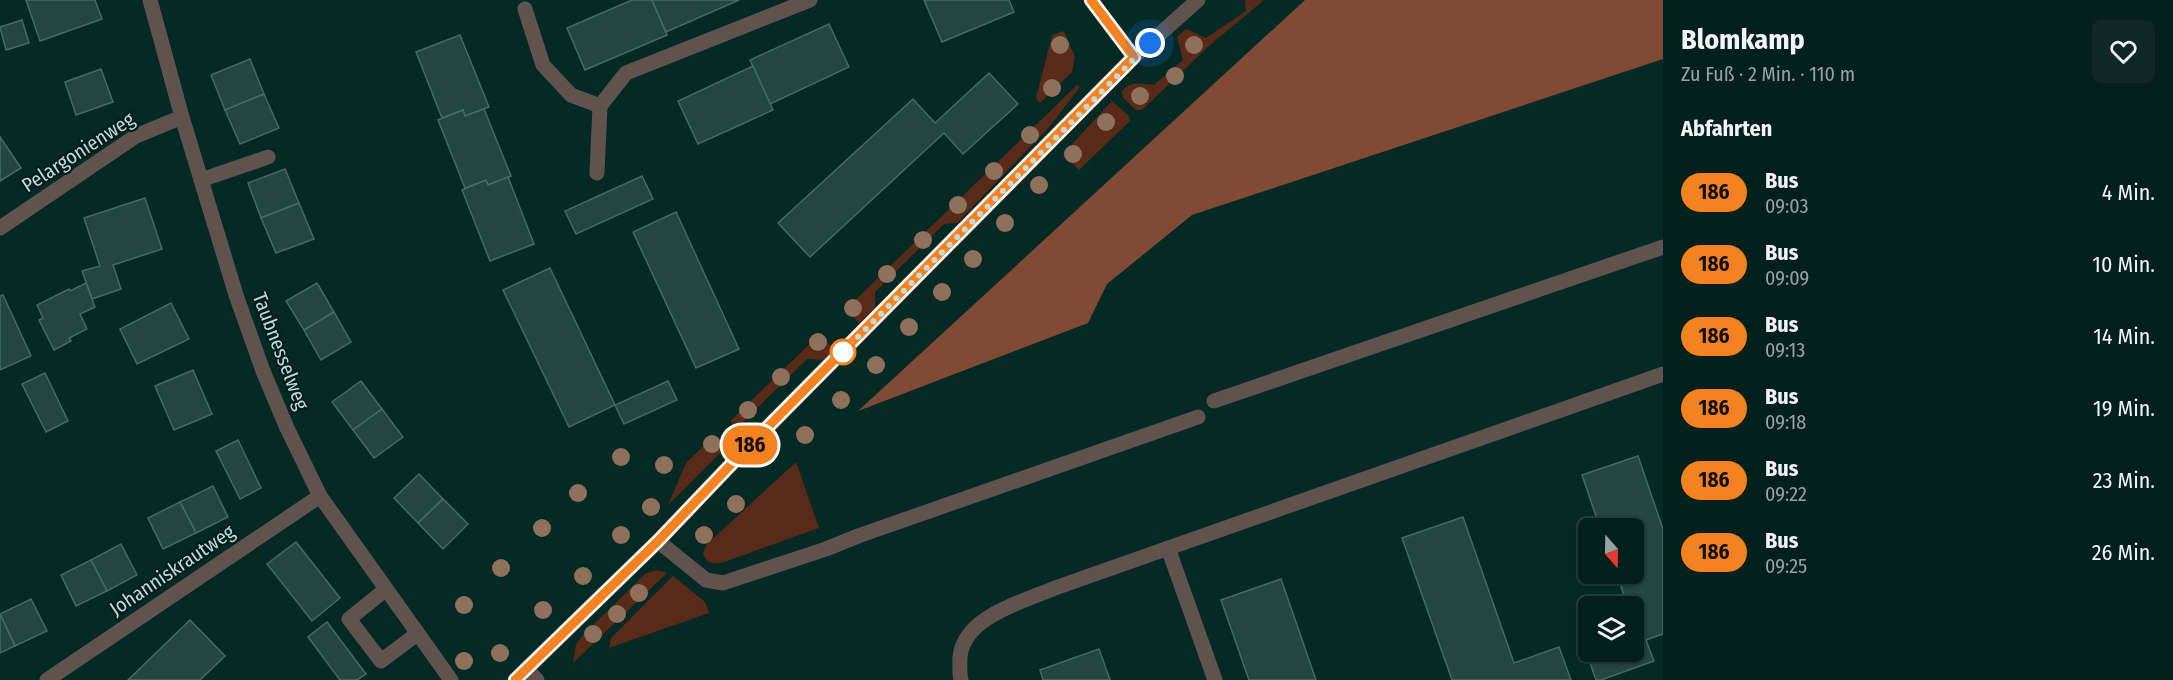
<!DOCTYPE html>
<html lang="de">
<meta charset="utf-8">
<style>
:root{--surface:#04201c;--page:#0d2825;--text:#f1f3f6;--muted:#97a3a3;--line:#253e3b}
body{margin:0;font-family:"Fira Sans Condensed",sans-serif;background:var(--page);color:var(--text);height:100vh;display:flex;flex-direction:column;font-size:22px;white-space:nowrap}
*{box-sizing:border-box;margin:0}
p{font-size:20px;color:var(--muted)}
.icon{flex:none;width:33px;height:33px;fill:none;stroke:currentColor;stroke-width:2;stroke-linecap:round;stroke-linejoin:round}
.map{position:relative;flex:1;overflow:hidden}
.details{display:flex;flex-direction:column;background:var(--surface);width:510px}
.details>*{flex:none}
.badge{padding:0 12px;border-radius:20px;font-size:21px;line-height:39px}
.needle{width:39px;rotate:160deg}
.fabs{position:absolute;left:1578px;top:518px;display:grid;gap:12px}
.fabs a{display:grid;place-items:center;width:66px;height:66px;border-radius:9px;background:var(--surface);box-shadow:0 2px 4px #0004,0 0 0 2px var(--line);font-size:30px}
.you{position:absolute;width:30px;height:30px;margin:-15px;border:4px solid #fff;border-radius:50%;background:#1a73e8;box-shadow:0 0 0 9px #1a73e833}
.map>.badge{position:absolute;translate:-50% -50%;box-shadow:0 0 0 3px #fff}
h2{padding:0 18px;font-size:22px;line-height:54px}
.round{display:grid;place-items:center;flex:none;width:63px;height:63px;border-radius:9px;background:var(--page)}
.head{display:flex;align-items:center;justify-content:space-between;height:102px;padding:0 18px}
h1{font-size:28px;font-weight:700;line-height:45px}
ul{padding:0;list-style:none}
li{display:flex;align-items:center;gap:18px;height:72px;padding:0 18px}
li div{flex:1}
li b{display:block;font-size:22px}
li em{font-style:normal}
li .badge{min-width:66px;font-weight:700;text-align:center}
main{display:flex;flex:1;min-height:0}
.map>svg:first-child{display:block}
.green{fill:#592a18}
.forest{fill:#804a35}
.building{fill:#234642;stroke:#456964;stroke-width:1.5}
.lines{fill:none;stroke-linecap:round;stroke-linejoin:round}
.minor{stroke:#60534e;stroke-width:15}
.tree{fill:#8e705c}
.line-casing{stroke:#fff;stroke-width:14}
.line{stroke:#f58220;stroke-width:9}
.walk{stroke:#c6d9d6;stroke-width:6;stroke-dasharray:0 10.8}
.stop-dot{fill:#fff;stroke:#f58220;stroke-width:3}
.labels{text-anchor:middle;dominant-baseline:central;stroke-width:4.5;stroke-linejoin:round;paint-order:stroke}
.street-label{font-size:20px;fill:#c6d9d6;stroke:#00201d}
</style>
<main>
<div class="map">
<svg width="1663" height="680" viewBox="0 0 1663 680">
<rect width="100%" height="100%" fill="#052a26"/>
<!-- green -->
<g class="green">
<path d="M 1245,0 L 1264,0 L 1210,45 L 1142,110 L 1136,110 L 1123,98 L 1122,91 C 1130,80 1142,84 1154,85 L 1183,60 L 1177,37 L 1186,29 L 1206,38 L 1246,11 Z"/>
<path d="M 1064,31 L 1075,57 L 1072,72 L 1040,103 L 1036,98 L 1052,35 Z"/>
<path d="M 1077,85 L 1080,87 L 1050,126 L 957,223 L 944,224 L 875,292 L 875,308 L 859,323 L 846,309 Z"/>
<path d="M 1112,101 L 1129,116 L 1130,121 L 1079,170 L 1063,154 Z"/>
<path d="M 819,335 L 834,349 L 823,360 L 807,359 L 737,428 L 730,421 Z"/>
<path d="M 711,439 L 722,451 L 668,505 L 686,463 Z"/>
<path d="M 796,462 L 819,528 L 721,563 C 712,564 706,563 703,553 L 706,545 Z"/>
<path d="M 656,570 L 667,573 L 573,663 L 576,644 L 584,634 L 645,574 Z"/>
<path d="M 673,576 L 705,602 L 709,613 L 609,648 L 611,638 Z"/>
</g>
<!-- forest -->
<path class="forest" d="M 1305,0 L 1663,0 L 1663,59 L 1192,215 L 1107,284 L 1088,323 L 858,411 Z"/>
<!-- building -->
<g class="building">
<path d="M 26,0 L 95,0 L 102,19 L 40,41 Z"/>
<path d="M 632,0 L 652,0 L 667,35 L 585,70 L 567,28 Z"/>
<path d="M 652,0 L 739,0 L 666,32 Z"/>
<path d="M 924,0 L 1009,0 L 1014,12 L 942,42 Z"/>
<path d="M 22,20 L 29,43 L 6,50 L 0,27 Z"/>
<path d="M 829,24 L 849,67 L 770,104 L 750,60 Z"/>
<path d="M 460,35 L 489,107 L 465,116 L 463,110 L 442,118 L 416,52 Z"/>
<path d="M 250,59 L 264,94 L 225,110 L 211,75 Z"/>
<path d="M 753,66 L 773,110 L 698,144 L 678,101 Z"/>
<path d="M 101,69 L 113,102 L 76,115 L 65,82 Z"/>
<path d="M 989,73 L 1018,104 L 963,154 L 944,133 L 810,257 L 778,223 L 913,99 L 935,123 Z"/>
<path d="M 264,94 L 279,128 L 240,144 L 225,110 Z"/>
<path d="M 484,109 L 511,176 L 488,185 L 486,180 L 465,188 L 438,120 L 463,110 L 465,116 Z"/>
<path d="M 0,137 L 21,168 L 0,181 Z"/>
<path d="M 285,169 L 299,203 L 261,218 L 248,183 Z"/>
<path d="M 642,176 L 653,199 L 576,234 L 565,211 Z"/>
<path d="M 508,177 L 534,244 L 490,261 L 462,190 L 486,180 L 488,185 Z"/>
<path d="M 145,198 L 162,249 L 113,265 L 121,289 L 92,299 L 82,271 L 100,266 L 84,218 Z"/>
<path d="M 299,203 L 314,239 L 276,253 L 261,218 Z"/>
<path d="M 676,212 L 739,349 L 696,368 L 633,232 Z"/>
<path d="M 550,268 L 615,405 L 569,427 L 503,290 Z"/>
<path d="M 86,283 L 95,307 L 80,314 L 87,329 L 69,338 L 71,341 L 54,350 L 39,320 L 43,318 L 37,305 L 69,289 L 70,291 Z"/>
<path d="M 317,283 L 334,312 L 304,330 L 286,301 Z"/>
<path d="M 3,295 L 31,356 L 0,370 L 0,296 Z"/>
<path d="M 171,303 L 189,339 L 137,364 L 120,329 Z"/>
<path d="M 334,312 L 351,342 L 321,360 L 304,330 Z"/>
<path d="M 193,370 L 212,414 L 174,430 L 155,386 Z"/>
<path d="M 45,373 L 68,421 L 46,432 L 22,384 Z"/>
<path d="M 361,381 L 382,409 L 353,430 L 332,402 Z"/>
<path d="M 668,381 L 677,400 L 624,424 L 615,405 Z"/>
<path d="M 382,409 L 403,437 L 374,458 L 353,430 Z"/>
<path d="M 238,440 L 261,488 L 240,499 L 216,451 Z"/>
<path d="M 1638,456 L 1663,529 L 1663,634 L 1646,640 L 1654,661 L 1601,680 L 1596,680 L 1581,637 L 1588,635 L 1588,651 L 1634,651 L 1634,606 L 1628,606 L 1616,573 L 1634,573 L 1634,528 L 1600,528 L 1582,475 Z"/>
<path d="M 419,474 L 443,499 L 418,523 L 394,498 Z"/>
<path d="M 213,486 L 228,517 L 196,533 L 180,502 Z"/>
<path d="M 443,499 L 468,524 L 443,549 L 418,523 Z"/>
<path d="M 180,502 L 196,533 L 163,549 L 148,518 Z"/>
<path d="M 1463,517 L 1514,663 L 1559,647 L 1571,680 L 1452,680 L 1402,538 Z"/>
<path d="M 296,542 L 340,598 L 312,621 L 267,564 Z"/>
<path d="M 121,544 L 137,575 L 107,591 L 91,560 Z"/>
<path d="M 91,560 L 107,591 L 76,606 L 61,575 Z"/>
<path d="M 1281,579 L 1316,680 L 1249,680 L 1221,600 Z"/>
<path d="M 31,599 L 47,631 L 15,646 L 0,614 Z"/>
<path d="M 0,614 L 15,646 L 0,653 Z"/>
<path d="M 190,620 L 225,656 L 200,680 L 128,680 Z"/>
<path d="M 327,622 L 366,674 L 357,680 L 340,680 L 308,637 Z"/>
<path d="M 1099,649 L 1110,680 L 1043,680 L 1040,670 Z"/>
</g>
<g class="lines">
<!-- minor -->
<g class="minor">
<path d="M 150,0 L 182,117 L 236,295 L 263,371 L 287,428 L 320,496 L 451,680"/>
<path d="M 1091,0 L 1134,57"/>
<path d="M 525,9 L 543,65 L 571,95 L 600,106 L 626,73 L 810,0"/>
<path d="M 597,173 L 600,106"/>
<path d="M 201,180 L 268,157"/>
<path d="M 0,228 L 136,136 L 182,117"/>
<path d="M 1214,401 L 1663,247"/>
<path d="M 658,541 L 706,580 L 723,583 L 826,549 L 858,536 L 1198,417"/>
<path d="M 1168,548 L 1215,680"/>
<path d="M 385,590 L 349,619 L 381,661 L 417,634"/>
<path d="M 526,669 L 537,680"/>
<path d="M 47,680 L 320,496"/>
<path d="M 515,680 L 658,541 L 740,455 L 1134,57 L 1198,0"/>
<path d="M 961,680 C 959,672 960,665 960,657 C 964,616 1023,602 1055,588 L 1663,374"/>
</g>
</g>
<!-- trees -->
<g class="tree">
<circle cx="1060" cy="45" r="9"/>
<circle cx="1194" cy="45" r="9"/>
<circle cx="1175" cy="76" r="9"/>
<circle cx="1052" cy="88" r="9"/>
<circle cx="1140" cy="96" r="9"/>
<circle cx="1106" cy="122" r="9"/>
<circle cx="1030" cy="135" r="9"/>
<circle cx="1073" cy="154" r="9"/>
<circle cx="994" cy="171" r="9"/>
<circle cx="1039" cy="185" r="9"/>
<circle cx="958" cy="205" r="9"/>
<circle cx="1005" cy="223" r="9"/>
<circle cx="923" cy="240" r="9"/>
<circle cx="973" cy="259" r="9"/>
<circle cx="887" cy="274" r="9"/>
<circle cx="942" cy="292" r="9"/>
<circle cx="853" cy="308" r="9"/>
<circle cx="909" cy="327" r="9"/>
<circle cx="818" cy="342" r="9"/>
<circle cx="876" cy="365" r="9"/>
<circle cx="781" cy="377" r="9"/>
<circle cx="841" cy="400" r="9"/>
<circle cx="748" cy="410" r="9"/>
<circle cx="805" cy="435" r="9"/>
<circle cx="712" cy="444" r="9"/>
<circle cx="621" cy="457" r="9"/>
<circle cx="664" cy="465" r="9"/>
<circle cx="578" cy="493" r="9"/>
<circle cx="736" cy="504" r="9"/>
<circle cx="651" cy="507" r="9"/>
<circle cx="542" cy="528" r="9"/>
<circle cx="621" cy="535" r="9"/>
<circle cx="704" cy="535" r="9"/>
<circle cx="501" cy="568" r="9"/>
<circle cx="583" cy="576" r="9"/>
<circle cx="639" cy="593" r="9"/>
<circle cx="464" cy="605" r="9"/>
<circle cx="543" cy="610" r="9"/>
<circle cx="617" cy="614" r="9"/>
<circle cx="593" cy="634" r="9"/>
<circle cx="500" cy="653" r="9"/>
<circle cx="464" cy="661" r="9"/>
</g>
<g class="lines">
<defs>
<path id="line" d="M 515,680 L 658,541 L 741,454 L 1134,57 L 1091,0"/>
</defs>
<!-- line casing -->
<use href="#line" class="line-casing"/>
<!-- line -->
<use href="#line" class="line"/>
<!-- walk -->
<path class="walk" d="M 843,352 L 1150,43"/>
</g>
<!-- markers -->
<circle class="stop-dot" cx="843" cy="352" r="12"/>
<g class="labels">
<!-- street labels -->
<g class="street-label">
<text transform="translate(78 152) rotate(-33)">Pelargonienweg</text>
<text transform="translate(281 351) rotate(69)">Taubnesselweg</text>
<text transform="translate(172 570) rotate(-34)">Johanniskrautweg</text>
</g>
</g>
</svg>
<div class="fabs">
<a><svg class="needle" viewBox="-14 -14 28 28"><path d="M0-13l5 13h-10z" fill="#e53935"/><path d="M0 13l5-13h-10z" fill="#97a3a3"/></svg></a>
<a><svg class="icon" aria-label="layers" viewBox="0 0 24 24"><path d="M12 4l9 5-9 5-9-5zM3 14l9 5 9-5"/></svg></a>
</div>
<div class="you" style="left:1150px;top:43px"></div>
<b class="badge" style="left:750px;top:445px;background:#f58220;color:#111">186</b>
</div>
<section class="details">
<div class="head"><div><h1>Blomkamp</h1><p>Zu Fuß · 2 Min. · 110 m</p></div><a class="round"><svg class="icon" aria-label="heart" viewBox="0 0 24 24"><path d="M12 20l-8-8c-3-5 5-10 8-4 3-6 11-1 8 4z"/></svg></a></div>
<h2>Abfahrten</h2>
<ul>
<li><span class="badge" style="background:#f58220;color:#111">186</span><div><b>Bus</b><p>09:03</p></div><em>4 Min.</em></li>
<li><span class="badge" style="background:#f58220;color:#111">186</span><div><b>Bus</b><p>09:09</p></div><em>10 Min.</em></li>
<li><span class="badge" style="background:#f58220;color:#111">186</span><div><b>Bus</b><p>09:13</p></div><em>14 Min.</em></li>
<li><span class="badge" style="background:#f58220;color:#111">186</span><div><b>Bus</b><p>09:18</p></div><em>19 Min.</em></li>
<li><span class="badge" style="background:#f58220;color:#111">186</span><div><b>Bus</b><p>09:22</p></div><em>23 Min.</em></li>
<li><span class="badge" style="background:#f58220;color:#111">186</span><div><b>Bus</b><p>09:25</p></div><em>26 Min.</em></li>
</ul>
</section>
</main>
